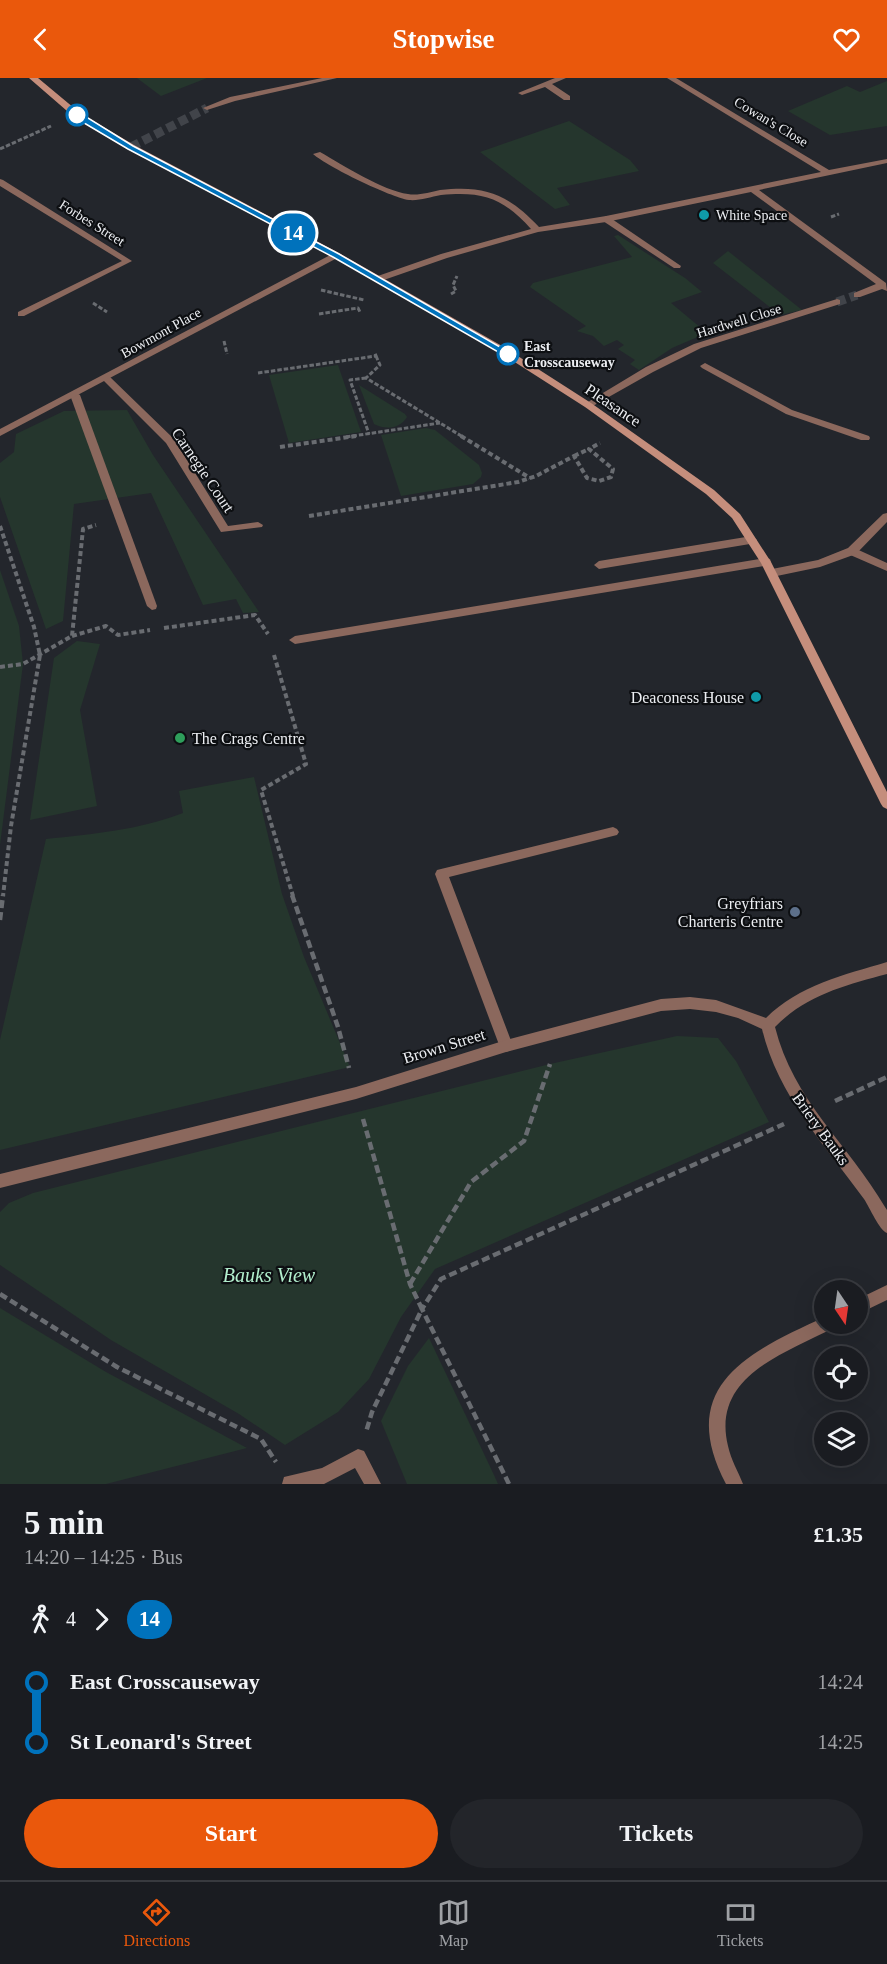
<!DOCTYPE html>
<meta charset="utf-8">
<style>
:root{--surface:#1a1c21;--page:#23252a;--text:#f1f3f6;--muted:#9fa1a5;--line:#383a3f;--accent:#ea580c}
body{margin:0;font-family:"Times New Roman",serif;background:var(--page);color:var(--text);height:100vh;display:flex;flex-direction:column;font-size:22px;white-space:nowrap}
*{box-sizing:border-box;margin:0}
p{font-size:20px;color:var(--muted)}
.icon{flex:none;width:33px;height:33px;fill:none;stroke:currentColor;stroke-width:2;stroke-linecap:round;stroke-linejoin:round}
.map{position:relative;height:1406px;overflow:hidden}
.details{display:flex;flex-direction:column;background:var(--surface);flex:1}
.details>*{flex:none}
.badge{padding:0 12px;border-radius:20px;font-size:21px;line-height:39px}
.needle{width:39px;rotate:167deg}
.fabs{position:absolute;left:814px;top:1202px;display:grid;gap:12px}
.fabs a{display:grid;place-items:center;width:54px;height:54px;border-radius:50%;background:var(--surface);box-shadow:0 6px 24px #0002,0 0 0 2px var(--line);font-size:30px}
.map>.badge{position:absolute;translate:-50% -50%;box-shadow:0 0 0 3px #fff}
.legs{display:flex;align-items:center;gap:9px;height:66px;padding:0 24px;font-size:20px}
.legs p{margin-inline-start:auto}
.summary{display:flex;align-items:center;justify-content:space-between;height:102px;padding:0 24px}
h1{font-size:33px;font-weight:700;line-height:45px}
.action{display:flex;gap:12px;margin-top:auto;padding:12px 24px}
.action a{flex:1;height:69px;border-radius:36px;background:var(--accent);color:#fff;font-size:24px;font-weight:700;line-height:69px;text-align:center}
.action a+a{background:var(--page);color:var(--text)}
ul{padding:0 24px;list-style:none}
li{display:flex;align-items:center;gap:21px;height:60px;font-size:22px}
li i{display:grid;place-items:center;width:9px;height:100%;margin:0 8px;background:currentColor}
li i::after{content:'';width:15px;height:15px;margin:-8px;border:4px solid;border-radius:50%;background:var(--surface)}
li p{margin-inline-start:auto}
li:first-child i{background:linear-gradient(#0000 50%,currentColor 0)}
li:last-child i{background:linear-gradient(currentColor 50%,#0000 0)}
header{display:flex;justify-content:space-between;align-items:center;height:78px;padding:0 24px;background:var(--accent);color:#fff;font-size:27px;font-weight:700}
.dock{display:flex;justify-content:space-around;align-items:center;height:84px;border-top:2px solid var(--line);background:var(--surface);font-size:16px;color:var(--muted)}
.dock a{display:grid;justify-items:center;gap:3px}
.dock .active{color:var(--accent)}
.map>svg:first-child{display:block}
.green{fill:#25362d}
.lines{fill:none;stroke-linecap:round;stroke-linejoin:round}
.street-tunnel{stroke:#41444a;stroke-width:9;stroke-dasharray:9 4.5;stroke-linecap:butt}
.path-far2{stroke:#696c71;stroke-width:3;stroke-dasharray:4.5 2;stroke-linecap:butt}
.path-far1{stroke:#696c71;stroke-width:4;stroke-dasharray:5 3;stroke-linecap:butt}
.path{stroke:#696c71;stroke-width:4.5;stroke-dasharray:8 4;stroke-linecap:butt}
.lane{fill:#8b685d;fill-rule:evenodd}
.street{fill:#8b685d;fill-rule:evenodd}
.secondary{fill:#c58e7c;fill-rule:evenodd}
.line-1{fill:#0072bc;stroke:#fff;stroke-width:1.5}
.stop-1-dot{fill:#fff;stroke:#0072bc;stroke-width:3}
.culture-dot{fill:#0f9aa8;stroke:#0d0f12;stroke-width:2}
.leisure-dot{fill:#2e9e5b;stroke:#0d0f12;stroke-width:2}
.service-dot{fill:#5c6f8a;stroke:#0d0f12;stroke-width:2}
.labels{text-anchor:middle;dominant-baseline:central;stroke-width:4.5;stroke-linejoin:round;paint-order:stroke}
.far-street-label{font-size:14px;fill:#eceef2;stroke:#0d0f12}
.far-poi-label{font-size:14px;fill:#eceef2;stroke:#0d0f12;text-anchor:start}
.far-stop-label{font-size:14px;font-weight:bold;fill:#eceef2;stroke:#0d0f12;text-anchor:start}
.street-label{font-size:16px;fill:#eceef2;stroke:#0d0f12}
.poi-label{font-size:16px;fill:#eceef2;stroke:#0d0f12;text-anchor:end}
.near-park-label{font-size:20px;font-style:italic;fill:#b2eecd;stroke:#0d0f12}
</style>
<header><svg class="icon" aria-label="back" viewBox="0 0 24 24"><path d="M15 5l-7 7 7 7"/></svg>Stopwise<svg class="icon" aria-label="heart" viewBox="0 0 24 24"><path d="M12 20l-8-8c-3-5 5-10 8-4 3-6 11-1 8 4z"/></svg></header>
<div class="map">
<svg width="887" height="1406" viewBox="0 0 887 1406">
<rect width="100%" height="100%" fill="#23262c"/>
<!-- green -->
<g class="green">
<path d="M 137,0 L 207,0 L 161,18 Z"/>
<path d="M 887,3 L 887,48 L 830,57 L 788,33 L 847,8 L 860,14 Z"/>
<path d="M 569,43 L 630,82 L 639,93 L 557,110 L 570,127 L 555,131 L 480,74 Z"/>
<path d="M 618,157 L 685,200 L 702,214 L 671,225 L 707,255 L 672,270 L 639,292 L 630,286 L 635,282 L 618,271 L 624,267 L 617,262 L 604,268 L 593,258 L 577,253 L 586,248 L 530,209 L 533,205 L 632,179 L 614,158 Z"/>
<path d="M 728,173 L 802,232 L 780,237 L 713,185 Z"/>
<path d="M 338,287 L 361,354 L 289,365 L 269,297 Z"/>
<path d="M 359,307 L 405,336 L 407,339 C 400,351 385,352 374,346 Z"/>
<path d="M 127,332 L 153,377 L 259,534 L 243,535 L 236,521 L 203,527 L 151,415 L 74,426 L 63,543 L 46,551 L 0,419 L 0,385 L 14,374 L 16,356 L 64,333 Z"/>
<path d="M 426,350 L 435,352 L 479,387 L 482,395 L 481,399 L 473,406 L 401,418 L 381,357 Z"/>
<path d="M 0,492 L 19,548 L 23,586 L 0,767 Z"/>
<path d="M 77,563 L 100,566 L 80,632 L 97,728 L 30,742 L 54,580 Z"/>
<path d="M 254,699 L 282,816 L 304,879 L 350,989 L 0,1072 L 0,962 L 46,761 C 93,756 139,752 183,735 L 179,713 Z"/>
<path d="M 677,958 L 718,960 L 736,983 L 769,1044 L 435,1191 L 401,1239 L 369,1301 L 338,1334 L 285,1367 L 239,1336 L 111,1262 L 0,1187 L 0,1134 L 9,1125 L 33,1115 L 550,986 Z"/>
<path d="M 0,1230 L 106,1294 L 247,1370 L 106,1406 L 0,1406 Z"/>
<path d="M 429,1260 L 494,1397 L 498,1406 L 407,1406 L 381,1343 L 408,1288 Z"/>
</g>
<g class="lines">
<!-- street-tunnel -->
<g class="street-tunnel">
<path d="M 131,69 L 207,30"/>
<path d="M 837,224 L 857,217"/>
</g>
<!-- path-far2 -->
<g class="path-far2">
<path d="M 0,71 L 51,48"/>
<path d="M 831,139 L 839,136"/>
<path d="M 321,212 L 364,222"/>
<path d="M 451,216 L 456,213 L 453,207 L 457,198"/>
<path d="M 93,225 L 107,234"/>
<path d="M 319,236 L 358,230 L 360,234"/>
<path d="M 224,263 L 227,276"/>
<path d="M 376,278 L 380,287 L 366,300 L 463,359"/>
<path d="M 258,295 L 376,278 L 375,275"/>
<path d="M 366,300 L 350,302 L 369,356"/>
<path d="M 346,359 L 440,345"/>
</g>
<!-- path-far1 -->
<g class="path-far1">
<path d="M 461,358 L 530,400"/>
<path d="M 280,369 L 356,358"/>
<path d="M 574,378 L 589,371"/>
<path d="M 309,438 L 518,404 L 536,398 L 574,378 L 587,400 L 599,403 L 611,399 L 613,391 L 589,371 L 600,365"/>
<path d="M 0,448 L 34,549 L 40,577 L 11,748 L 3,818"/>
<path d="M 164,550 L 255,537 L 268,556"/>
<path d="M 72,558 L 106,548 L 118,557 L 150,552"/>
<path d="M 274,577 L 306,686 L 261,712 L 293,818"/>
<path d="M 0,589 L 23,586 L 72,558 L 83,451 L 96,447"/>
</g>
<!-- path -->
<g class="path">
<path d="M 292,817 L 338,949 L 349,990"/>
<path d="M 0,842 L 3,817"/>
<path d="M 835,1023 L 887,999"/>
<path d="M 363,1041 L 410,1206 L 422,1231 L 372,1334 L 366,1354"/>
<path d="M 410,1206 L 471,1104 L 524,1063 L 550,986"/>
<path d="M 0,1216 L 117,1289 L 261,1361 L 276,1384"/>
<path d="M 509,1406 L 422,1231 L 441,1201 L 784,1046"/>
</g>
<!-- lane -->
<g class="lane">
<path d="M 555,0 L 566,0 L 552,6 L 570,18 L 570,22 L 564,22 L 545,9 L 522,17 L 518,15 Z"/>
<path d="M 606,138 L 609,139 L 681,188 L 680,190 L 674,190 L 603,143 L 602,141 Z"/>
<path d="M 705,285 L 792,332 L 869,358 L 870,360 L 869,362 L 861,362 L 786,336 L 702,290 L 700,288 Z"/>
<path d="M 107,298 L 110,299 L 174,361 L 228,448 L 258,444 L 263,447 L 262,449 L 221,454 L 166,365 L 104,303 L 104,299 Z"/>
<path d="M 75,314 L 80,317 L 157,528 L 156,531 L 152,532 L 147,528 L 70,317 Z"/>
<path d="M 852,469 L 887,485 L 887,493 L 848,476 L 847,473 Z"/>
<path d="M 766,480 L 770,481 L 771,484 L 770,487 L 295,566 L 289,562 L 295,558 Z"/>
<path d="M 613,749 L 617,751 L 619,754 L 617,757 L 449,799 L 513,968 L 511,972 L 506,974 L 501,972 L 435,796 L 437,792 L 441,791 Z"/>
</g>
<!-- street -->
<g class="street">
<path d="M 322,0 L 337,0 L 235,23 L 207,32 L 203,30 L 230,19 Z"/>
<path d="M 667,0 L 676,0 L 829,92 L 887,81 L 887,85 L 759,112 L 886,205 L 887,213 L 882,211 L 860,219 L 854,219 L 854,215 L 876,206 L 751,114 L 606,144 L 538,154 L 447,180 L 378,204 L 374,201 L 375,199 L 441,176 L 531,151 C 503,120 483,113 441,117 C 430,119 419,123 409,122 C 390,119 328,89 313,76 L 320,74 C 343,87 383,113 408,116 C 418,118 430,114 440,112 C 485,107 508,116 539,149 L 606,138 L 821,94 Z"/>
<path d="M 0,101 L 3,102 L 132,183 L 24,238 L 18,238 L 18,234 L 122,183 L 0,108 Z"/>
<path d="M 336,174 L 340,177 L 339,179 L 0,358 L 0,351 Z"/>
<path d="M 837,221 L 840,222 L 840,226 L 701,270 L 653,294 L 591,329 L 588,330 L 583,327 L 646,289 L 694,266 Z"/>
<path d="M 887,435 L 887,444 L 856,476 L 820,489 L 772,499 L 767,495 L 772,491 L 818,482 L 848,470 L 883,436 Z"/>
<path d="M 752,458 L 757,462 L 756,465 L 599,491 L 594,487 L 599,483 Z"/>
<path d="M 887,884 L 887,896 C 846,907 806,917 775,949 C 793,1022 848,1066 885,1129 L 887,1132 L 887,1155 C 879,1152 870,1130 864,1121 C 825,1067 778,1018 762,951 L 738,940 L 716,934 L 690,931 L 661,933 L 506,974 L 356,1021 L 0,1110 L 0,1096 L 356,1009 L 506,962 L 661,921 L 690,919 L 716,922 L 766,940 C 799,907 844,897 887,884 Z"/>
<path d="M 887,1207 L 887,1222 L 858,1236 L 858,1221 Z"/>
<path d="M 825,1239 L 825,1245 L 836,1245 L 833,1250 C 784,1276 711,1298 728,1368 C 731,1382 738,1393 743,1406 L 726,1406 C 675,1309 747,1274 825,1239 Z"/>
<path d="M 358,1371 L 364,1373 L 381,1406 L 364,1406 L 355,1390 L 324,1406 L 282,1406 L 284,1399 L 322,1390 Z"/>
</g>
<!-- secondary -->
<path class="secondary" d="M 29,0 L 38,0 L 80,35 L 134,67 L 339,175 L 502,268 L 591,325 L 714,412 L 740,436 L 771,484 L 887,714 L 887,731 L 883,729 L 881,726 L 761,485 L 732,440 L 706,416 L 585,329 L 496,272 L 333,179 L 128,71 L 74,39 Z"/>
</g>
<!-- line-1 -->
<path class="line-1" d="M 74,35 L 80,35 L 133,68 L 339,176 L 512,276 L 505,278 L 333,179 L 128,71 L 74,39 Z"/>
<!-- markers -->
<g class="stop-1-dot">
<circle cx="77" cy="37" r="10"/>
<circle cx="508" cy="276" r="10"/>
</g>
<g class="culture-dot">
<circle cx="704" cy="137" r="6"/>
<circle cx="756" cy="619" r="6"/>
</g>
<circle class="leisure-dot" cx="180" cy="660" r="6"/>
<circle class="service-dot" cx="795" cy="834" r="6"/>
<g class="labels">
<!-- far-street labels -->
<g class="far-street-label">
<text transform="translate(771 44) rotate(31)">Cowan's Close</text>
<text transform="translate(92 145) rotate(32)">Forbes Street</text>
<text transform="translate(739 243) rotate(-17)">Hardwell Close</text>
<text transform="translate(161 255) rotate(-29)">Bowmont Place</text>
</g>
<!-- far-poi labels -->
<g class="far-poi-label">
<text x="716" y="137">White Space</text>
</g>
<!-- far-stop labels -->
<g class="far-stop-label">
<text x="524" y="268">East<tspan x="524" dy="16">Crosscauseway</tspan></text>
</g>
<!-- street labels -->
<g class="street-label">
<text transform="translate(613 327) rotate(34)">Pleasance</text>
<text transform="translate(203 392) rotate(56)">Carnegie Court</text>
<text transform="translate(444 968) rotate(-17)">Brown Street</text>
<text transform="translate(821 1051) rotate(54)">Briery Bauks</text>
</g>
<!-- poi labels -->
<g class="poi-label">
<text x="744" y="619">Deaconess House</text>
<text x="192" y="660" text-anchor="start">The Crags Centre</text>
<text x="783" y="825">Greyfriars<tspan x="783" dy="18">Charteris Centre</tspan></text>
</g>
<!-- near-park labels -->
<g class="near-park-label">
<text x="269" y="1197">Bauks View</text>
</g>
</g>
</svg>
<div class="fabs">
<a><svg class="needle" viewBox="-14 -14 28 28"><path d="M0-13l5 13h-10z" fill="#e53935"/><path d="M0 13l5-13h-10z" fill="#9fa1a5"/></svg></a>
<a><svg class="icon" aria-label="locate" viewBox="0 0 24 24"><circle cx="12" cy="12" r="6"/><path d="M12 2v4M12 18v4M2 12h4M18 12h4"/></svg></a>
<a><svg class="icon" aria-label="layers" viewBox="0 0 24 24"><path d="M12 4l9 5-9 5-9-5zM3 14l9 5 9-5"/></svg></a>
</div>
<b class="badge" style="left:293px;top:155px;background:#0072bc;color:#fff">14</b>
</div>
<section class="details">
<div class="summary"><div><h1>5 min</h1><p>14:20 – 14:25 · Bus</p></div><b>£1.35</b></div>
<div class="legs"><svg class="icon" aria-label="walk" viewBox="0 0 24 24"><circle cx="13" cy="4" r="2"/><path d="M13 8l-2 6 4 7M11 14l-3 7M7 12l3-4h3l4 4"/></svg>4<svg class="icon" aria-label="forward" viewBox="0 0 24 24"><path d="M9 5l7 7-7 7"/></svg><b class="badge" style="background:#0072bc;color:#fff">14</b></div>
<ul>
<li><i style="color:#0072bc"></i><b>East Crosscauseway</b><p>14:24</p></li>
<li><i style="color:#0072bc"></i><b>St Leonard's Street</b><p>14:25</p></li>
</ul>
<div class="action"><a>Start</a><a>Tickets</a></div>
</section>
<nav class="dock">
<a class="active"><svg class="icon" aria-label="directions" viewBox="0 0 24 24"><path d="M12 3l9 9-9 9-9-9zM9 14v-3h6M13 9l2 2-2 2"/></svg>Directions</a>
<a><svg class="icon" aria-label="map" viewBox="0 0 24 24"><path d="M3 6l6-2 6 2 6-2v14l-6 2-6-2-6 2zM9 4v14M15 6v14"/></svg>Map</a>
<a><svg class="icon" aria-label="tickets" viewBox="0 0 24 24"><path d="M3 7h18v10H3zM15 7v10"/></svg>Tickets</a>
</nav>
